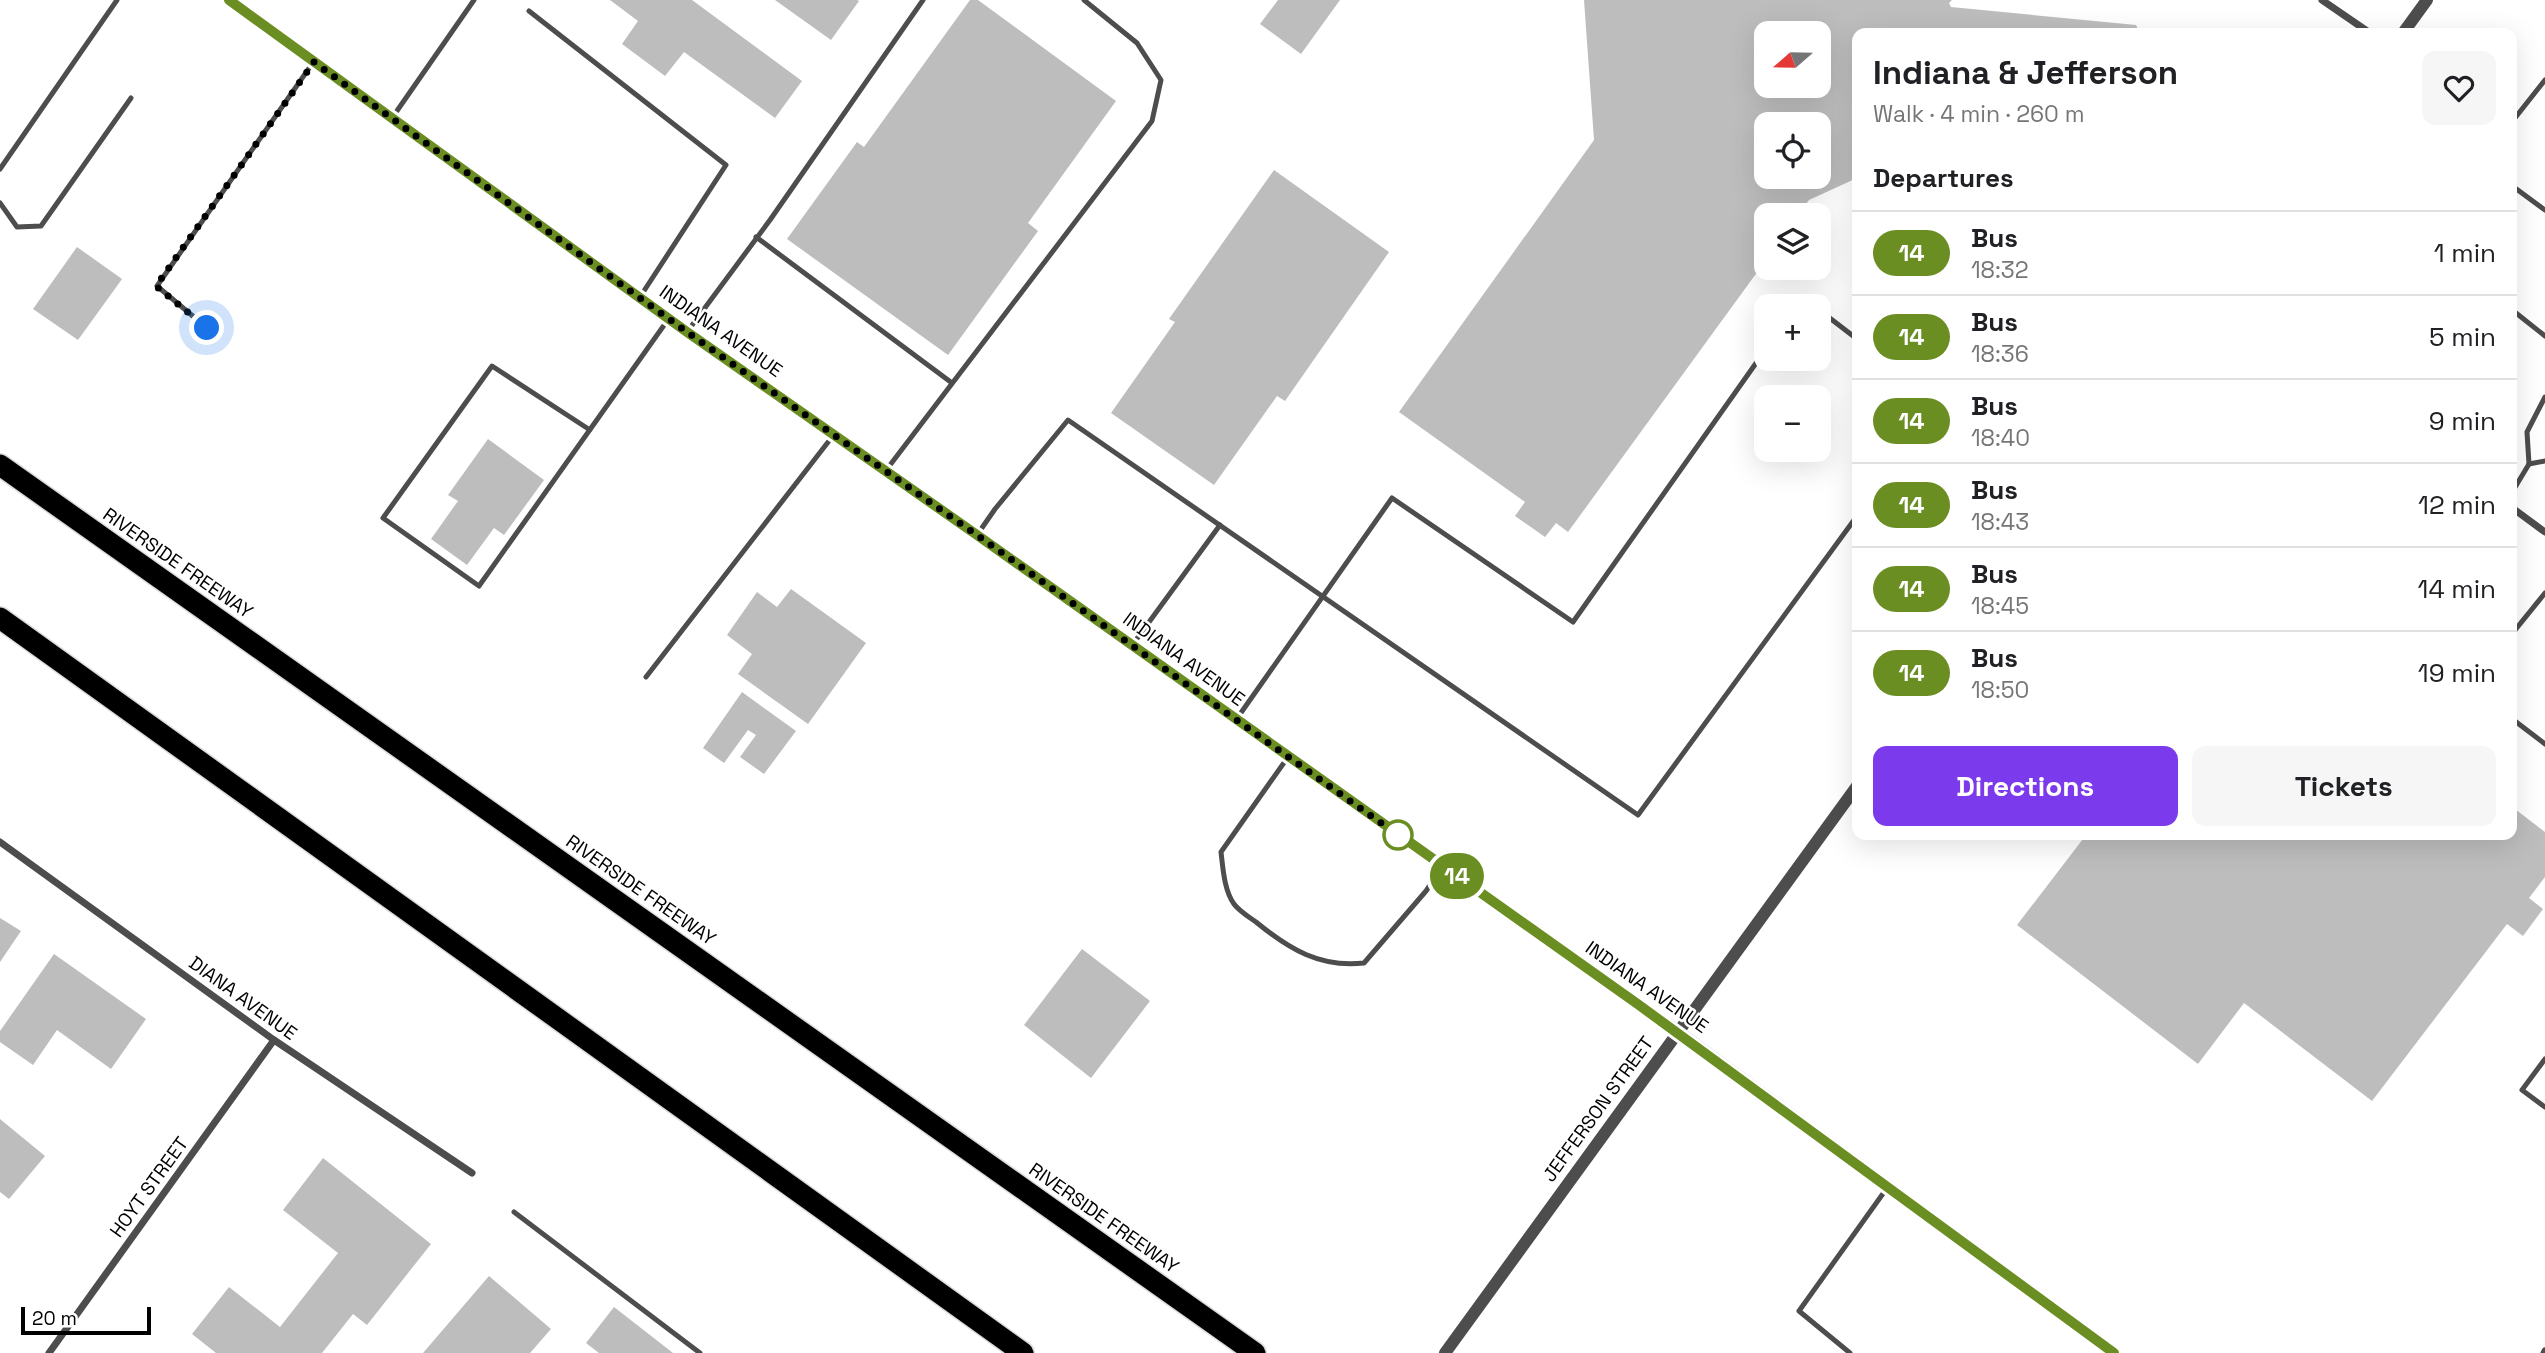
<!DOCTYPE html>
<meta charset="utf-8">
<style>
:root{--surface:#fff;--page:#f6f6f6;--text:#202124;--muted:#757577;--line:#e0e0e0;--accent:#7c3aed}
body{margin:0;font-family:"Space Grotesk",sans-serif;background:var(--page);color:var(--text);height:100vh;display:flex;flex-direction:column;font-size:26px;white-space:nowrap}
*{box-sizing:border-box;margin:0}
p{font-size:23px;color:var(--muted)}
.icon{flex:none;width:38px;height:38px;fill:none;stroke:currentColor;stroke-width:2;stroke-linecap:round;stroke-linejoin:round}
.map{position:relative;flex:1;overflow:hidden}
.panel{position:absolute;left:1852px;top:28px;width:665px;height:812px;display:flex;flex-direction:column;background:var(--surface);border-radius:14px;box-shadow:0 7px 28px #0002}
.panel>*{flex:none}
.badge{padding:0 14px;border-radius:23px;font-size:24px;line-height:46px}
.needle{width:46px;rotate:250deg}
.tools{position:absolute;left:1754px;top:21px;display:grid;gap:14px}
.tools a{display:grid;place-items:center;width:77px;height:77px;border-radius:14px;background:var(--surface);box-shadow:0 7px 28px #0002;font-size:35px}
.scale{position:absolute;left:21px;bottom:18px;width:130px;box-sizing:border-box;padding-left:7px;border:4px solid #000;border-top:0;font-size:19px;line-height:24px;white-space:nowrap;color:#000;-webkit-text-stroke:5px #fff;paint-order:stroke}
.you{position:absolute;width:35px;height:35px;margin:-18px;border:5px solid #fff;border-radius:50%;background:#1a73e8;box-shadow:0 0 0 10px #1a73e833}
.map>.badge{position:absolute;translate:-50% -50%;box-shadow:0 0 0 4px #fff}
h2{padding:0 21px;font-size:26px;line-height:63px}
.round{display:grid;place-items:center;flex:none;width:74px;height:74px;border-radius:14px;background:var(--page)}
.overview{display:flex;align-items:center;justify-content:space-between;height:119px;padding:0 21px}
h1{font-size:33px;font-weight:700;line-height:52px}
.primary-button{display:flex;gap:14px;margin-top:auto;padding:14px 21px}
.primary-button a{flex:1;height:80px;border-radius:14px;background:var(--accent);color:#fff;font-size:28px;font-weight:700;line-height:80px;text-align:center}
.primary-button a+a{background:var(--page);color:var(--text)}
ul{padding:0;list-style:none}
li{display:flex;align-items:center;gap:21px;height:84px;padding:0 21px;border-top:2px solid var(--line)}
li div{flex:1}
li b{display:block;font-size:26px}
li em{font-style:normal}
li .badge{min-width:77px;font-weight:700;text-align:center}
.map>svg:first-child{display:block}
.building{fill:#bdbdbd;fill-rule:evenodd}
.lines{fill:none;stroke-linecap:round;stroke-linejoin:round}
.motorway-casing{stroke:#dbdbdb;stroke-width:24}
.service{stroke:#4d4d4d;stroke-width:5}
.minor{stroke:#4d4d4d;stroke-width:7}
.tertiary{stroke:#4d4d4d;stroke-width:12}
.secondary{stroke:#1a1a1a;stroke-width:14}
.motorway{stroke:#000;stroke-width:21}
.line-casing{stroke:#fff;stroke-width:16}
.line{stroke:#6b8e23;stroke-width:10}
.walk{stroke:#000;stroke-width:7;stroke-dasharray:0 12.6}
.stop-dot{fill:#fff;stroke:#6b8e23;stroke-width:3.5}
.labels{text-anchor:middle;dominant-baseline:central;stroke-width:5;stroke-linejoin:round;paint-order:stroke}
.street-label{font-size:19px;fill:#000;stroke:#fff}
</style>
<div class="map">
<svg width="2545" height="1353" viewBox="0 0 2545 1353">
<rect width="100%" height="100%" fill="#fff"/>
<!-- building -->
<g class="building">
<path d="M 610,0 L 692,0 L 802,81 L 775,118 L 684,52 L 665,76 L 622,44 L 638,21 Z"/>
<path d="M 775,0 L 857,0 L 859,1 L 831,40 Z"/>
<path d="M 970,0 L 978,0 L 1116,101 L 1028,223 L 1038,231 L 948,355 L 787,239 L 857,142 L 864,147 Z"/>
<path d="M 1278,0 L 1340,0 L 1301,54 L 1260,24 Z"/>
<path d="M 1584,0 L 1952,0 L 1949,3 L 1951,7 L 2136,25 L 2140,33 L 1857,33 L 1857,178 L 1809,200 L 1798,215 L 1766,215 L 1766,260 L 1568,532 L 1556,523 L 1545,537 L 1515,516 L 1525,502 L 1399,412 L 1594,140 ZM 1766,33 L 1818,33 L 1818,86 L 1766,86 ZM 1766,124 L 1818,124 L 1818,177 L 1766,177 Z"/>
<path d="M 1274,170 L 1389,252 L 1285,401 L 1277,396 L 1214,485 L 1111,413 L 1175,322 L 1169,319 Z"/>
<path d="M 77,247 L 122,279 L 78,340 L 33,309 Z"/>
<path d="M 488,439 L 544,480 L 504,535 L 494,528 L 467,565 L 431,539 L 458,501 L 448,495 Z"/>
<path d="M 791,589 L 866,643 L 808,724 L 738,674 L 752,654 L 727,635 L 757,592 L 777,607 Z"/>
<path d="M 742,692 L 796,731 L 764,774 L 740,757 L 756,735 L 748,730 L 724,763 L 703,748 Z"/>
<path d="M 2511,806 L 2545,832 L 2545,877 L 2529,898 L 2543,909 L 2523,936 L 2507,924 L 2372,1101 L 2244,1003 L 2198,1064 L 2017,925 L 2086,835 L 2511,835 Z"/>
<path d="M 0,918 L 21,931 L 0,962 Z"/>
<path d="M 1082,949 L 1150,1001 L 1091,1078 L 1024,1025 Z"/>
<path d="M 54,954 L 146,1019 L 111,1069 L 57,1030 L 33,1065 L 0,1042 L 0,1031 Z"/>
<path d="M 0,1119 L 45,1156 L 9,1199 L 0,1192 Z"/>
<path d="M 323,1158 L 431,1244 L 367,1325 L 353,1314 L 322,1353 L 216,1353 L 192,1334 L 229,1287 L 280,1327 L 338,1253 L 283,1210 Z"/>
<path d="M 489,1276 L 551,1329 L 530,1353 L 423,1353 Z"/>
<path d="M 614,1307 L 673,1353 L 599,1353 L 586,1343 Z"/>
</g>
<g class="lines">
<defs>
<g id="motorway">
<path d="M 0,465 L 1255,1353"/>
<path d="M 0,618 L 1023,1353"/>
</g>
</defs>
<!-- motorway casing -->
<use href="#motorway" class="motorway-casing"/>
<!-- service -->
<g class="service">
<path d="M 529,11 L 726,165 L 640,297"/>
<path d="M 392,118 L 474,0"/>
<path d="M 2511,123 L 2545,80"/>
<path d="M 0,169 L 117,0"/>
<path d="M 2511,185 L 2545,210"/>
<path d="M 0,203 L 17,227 L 41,226 L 131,98"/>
<path d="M 756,237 L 952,383"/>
<path d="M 1796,306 L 1803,297 L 1814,306"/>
<path d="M 1818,309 L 1857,339"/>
<path d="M 2511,309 L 2545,336"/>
<path d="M 207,328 L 157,286 L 312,64"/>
<path d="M 687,332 L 770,220 L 923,0"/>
<path d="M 590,430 L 492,366 L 383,518 L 479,586 L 667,321"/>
<path d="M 2529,464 L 2545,461"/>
<path d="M 887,469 L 1152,121 L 1161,80 L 1137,43 L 1084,0"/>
<path d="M 2511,494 L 2529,464 L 2527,432 L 2545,397"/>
<path d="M 977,535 L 995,509 L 1068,420 L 1638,815 L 1857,516"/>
<path d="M 2511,635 L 2545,593"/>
<path d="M 1133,644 L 1220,525"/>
<path d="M 646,677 L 832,437"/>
<path d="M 1238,717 L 1392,498 L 1573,622 L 1766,349"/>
<path d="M 2511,718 L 2545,744"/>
<path d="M 1288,757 L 1221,852 C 1223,868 1224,890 1234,904 C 1239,911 1249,917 1256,922 C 1289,949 1320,968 1364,963 L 1426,891 L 1443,866"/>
<path d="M 2545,1059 L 2522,1090 L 2545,1107"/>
<path d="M 514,1212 L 700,1353"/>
<path d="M 1850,1353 L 1799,1311 L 1887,1188"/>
</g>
<!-- minor -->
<g class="minor">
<path d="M 2322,0 L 2370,33"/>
<path d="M 2511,507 L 2545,532"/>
<path d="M 0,842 L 274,1040 L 472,1173"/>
<path d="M 49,1353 L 274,1040"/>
<path d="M 2544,1353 L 2545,1351"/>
</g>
<!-- tertiary -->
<g class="tertiary">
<path d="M 2403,33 L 2427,0"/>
<path d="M 1445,1353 L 1857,786"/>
</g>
<!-- secondary -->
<path class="secondary" d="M 229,0 L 687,332 L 977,535 L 1677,1032 L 2114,1353"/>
<!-- motorway -->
<use href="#motorway" class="motorway"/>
</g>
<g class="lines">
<defs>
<path id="line" d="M 229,0 L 687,332 L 977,535 L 1639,1005 L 2114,1353"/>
</defs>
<!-- line casing -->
<use href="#line" class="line-casing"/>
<!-- line -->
<use href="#line" class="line"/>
<!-- walk -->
<path class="walk" d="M 207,328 L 156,286 L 314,62 L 687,332 L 977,535 L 1398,835"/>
</g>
<!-- markers -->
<circle class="stop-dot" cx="1398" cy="835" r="14"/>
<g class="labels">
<!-- street labels -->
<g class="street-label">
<text transform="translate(721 331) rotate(35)">INDIANA AVENUE</text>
<text transform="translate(178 563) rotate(35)">RIVERSIDE FREEWAY</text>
<text transform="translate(1184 659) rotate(36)">INDIANA AVENUE</text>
<text transform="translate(641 890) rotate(35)">RIVERSIDE FREEWAY</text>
<text transform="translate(1647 987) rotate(35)">INDIANA AVENUE</text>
<text transform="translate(243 998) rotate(36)">DIANA AVENUE</text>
<text transform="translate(1598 1109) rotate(-54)">JEFFERSON STREET</text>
<text transform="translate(149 1187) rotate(-54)">HOYT STREET</text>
<text transform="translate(1104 1218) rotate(35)">RIVERSIDE FREEWAY</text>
</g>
</g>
</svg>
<div class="tools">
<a><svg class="needle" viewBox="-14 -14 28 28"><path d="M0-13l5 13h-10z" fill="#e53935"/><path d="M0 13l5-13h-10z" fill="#757577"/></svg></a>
<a><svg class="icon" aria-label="locate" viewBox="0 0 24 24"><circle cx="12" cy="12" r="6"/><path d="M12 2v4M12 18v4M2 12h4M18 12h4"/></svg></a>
<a><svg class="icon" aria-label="layers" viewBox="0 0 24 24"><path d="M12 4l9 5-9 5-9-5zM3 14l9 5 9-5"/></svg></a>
<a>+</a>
<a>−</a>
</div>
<div class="scale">20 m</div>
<div class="you" style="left:207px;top:328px"></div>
<b class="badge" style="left:1457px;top:876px;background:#6b8e23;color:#fff">14</b>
<section class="panel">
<div class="overview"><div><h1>Indiana &amp; Jefferson</h1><p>Walk · 4 min · 260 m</p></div><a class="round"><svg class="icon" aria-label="heart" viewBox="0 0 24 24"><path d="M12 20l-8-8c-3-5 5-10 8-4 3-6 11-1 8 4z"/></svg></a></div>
<h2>Departures</h2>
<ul>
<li><span class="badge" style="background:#6b8e23;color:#fff">14</span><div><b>Bus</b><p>18:32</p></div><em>1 min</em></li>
<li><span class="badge" style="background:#6b8e23;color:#fff">14</span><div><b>Bus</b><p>18:36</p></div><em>5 min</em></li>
<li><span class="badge" style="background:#6b8e23;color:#fff">14</span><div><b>Bus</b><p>18:40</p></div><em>9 min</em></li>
<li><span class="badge" style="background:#6b8e23;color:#fff">14</span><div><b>Bus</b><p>18:43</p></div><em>12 min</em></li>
<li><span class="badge" style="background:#6b8e23;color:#fff">14</span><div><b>Bus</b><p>18:45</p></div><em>14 min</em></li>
<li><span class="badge" style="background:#6b8e23;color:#fff">14</span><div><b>Bus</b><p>18:50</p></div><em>19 min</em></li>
</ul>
<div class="primary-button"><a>Directions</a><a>Tickets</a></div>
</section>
</div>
